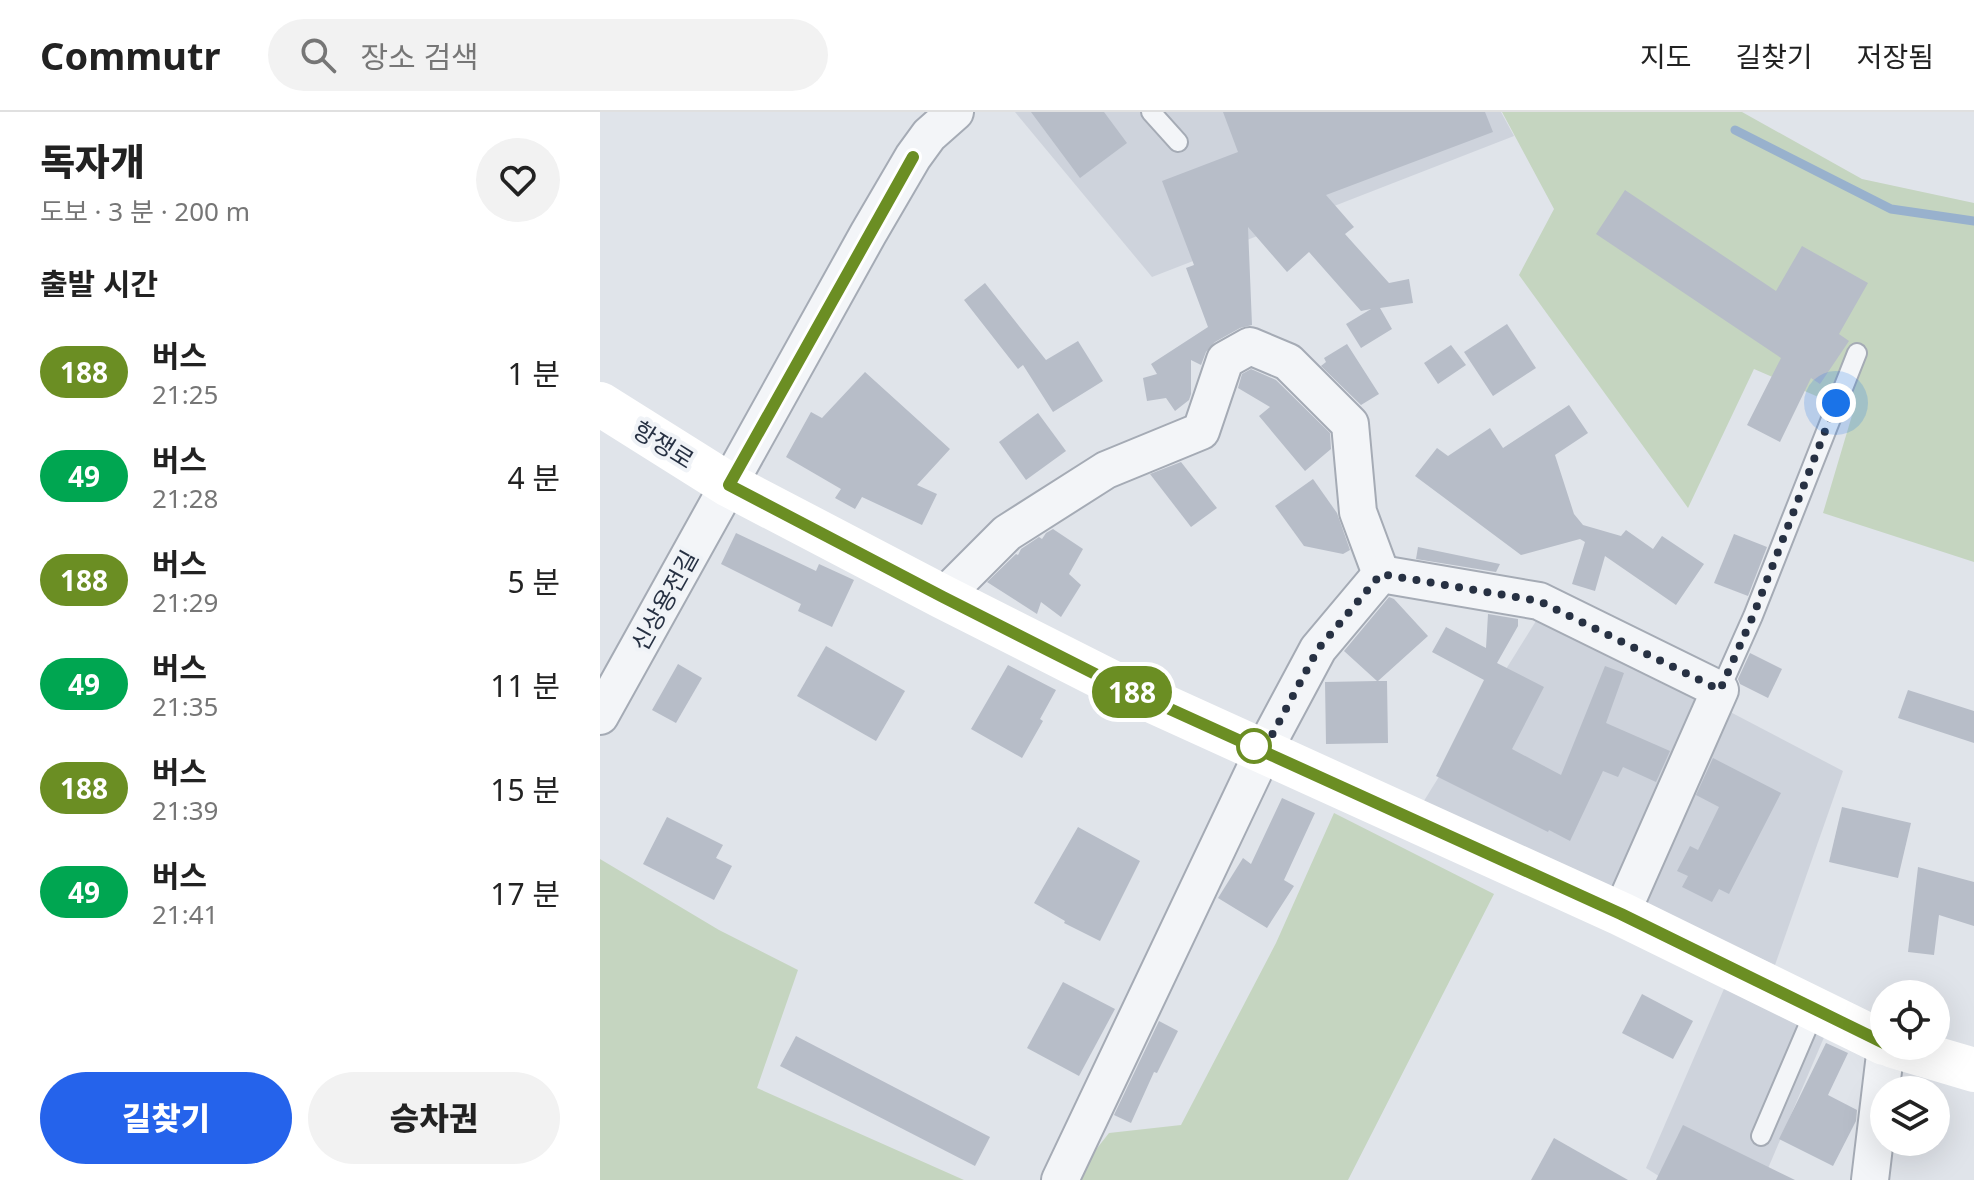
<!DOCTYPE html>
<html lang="ko">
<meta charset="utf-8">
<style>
:root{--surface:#fff;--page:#f2f2f2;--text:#222;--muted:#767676;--line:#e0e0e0;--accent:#2563eb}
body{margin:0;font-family:"Noto Sans","Noto Sans KR",sans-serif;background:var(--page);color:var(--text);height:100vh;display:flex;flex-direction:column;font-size:30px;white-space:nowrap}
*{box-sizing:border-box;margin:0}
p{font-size:26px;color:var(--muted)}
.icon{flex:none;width:44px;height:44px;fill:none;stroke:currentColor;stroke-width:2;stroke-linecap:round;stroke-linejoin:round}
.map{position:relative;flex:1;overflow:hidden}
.drawer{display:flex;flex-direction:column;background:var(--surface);width:600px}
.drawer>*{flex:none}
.badge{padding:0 16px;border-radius:26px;font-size:28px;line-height:52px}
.tools{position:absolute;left:1270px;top:868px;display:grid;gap:16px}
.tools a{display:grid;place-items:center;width:80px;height:80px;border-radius:50%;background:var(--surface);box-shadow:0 8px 32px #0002;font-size:40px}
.you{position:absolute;width:40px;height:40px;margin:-20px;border:6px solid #fff;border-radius:50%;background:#1a73e8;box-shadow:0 0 0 12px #1a73e833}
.map>.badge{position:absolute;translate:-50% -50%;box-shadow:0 0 0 4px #fff}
h2{padding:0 40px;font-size:30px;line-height:72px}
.round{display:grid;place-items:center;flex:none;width:84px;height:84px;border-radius:42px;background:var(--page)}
.summary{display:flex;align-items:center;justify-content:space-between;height:136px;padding:0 40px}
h1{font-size:38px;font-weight:800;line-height:60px}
.button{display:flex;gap:16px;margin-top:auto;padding:16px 40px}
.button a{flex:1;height:92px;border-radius:48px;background:var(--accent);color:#fff;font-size:32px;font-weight:800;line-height:92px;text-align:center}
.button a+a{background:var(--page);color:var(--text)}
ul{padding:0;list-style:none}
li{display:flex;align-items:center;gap:24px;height:104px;padding:0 40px}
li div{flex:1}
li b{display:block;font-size:30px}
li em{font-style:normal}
li .badge{min-width:88px;font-weight:700;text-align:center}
header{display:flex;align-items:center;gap:48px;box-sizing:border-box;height:112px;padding:0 40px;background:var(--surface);border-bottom:2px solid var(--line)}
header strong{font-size:38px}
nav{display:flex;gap:44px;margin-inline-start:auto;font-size:28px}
.search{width:560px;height:72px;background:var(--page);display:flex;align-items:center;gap:20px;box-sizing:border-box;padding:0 28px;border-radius:44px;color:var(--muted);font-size:30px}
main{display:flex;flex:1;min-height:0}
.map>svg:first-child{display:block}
.built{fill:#ced3dc}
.green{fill:#c5d5c0}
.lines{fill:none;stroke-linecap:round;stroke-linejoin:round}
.stream{stroke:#98b1cd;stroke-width:9}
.building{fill:#b7bdc8}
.lane-casing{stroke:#a5abb5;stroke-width:22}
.street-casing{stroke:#a5abb5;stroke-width:40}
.lane{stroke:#f3f5f8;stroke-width:18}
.street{stroke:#f3f5f8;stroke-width:36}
.secondary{stroke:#fff;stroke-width:44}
.line-casing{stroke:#fff;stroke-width:18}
.line{stroke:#6b8e23;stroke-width:12}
.walk{stroke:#273143;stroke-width:8;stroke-dasharray:0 14.4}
.stop-dot{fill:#fff;stroke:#6b8e23;stroke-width:4}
.labels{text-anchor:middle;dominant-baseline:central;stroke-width:8;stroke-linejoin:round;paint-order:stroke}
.street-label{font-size:24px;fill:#273143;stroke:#f0f3f7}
</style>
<header>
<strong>Commutr</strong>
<div class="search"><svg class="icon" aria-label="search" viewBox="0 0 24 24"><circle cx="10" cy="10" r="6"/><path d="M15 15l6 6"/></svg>장소 검색</div>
<nav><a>지도</a><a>길찾기</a><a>저장됨</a></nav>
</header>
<main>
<section class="drawer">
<div class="summary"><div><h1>독자개</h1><p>도보 · 3 분 · 200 m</p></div><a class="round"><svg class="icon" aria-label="heart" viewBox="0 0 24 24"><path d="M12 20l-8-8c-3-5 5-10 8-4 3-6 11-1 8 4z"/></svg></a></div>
<h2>출발 시간</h2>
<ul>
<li><span class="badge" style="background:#6b8e23;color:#fff">188</span><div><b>버스</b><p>21:25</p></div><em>1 분</em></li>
<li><span class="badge" style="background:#00a651;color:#fff">49</span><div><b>버스</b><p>21:28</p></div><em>4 분</em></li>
<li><span class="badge" style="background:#6b8e23;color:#fff">188</span><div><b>버스</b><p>21:29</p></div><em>5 분</em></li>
<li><span class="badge" style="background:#00a651;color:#fff">49</span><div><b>버스</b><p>21:35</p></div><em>11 분</em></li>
<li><span class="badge" style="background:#6b8e23;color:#fff">188</span><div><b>버스</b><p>21:39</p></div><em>15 분</em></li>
<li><span class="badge" style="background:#00a651;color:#fff">49</span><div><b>버스</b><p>21:41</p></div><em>17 분</em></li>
</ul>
<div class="button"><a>길찾기</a><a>승차권</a></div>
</section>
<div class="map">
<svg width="1374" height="1068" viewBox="0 0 1374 1068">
<rect width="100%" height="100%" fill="#e0e4ea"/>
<!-- built -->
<g class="built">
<path d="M 415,0 L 901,0 L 914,24 L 552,165 Z"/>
<path d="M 941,501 L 1243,659 L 1175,853 L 822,692 Z"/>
<path d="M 1127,870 L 1228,916 L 1163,1068 L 1065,1068 L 1046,1056 Z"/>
</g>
<!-- green -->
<g class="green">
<path d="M 902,0 L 1142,0 L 1262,67 L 1374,91 L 1374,450 L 1223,401 L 1253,300 L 1154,257 L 1088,396 L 919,163 L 954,97 Z"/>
<path d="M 734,701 L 894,782 L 748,1068 L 472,1068 L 509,1021 L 581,1013 L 676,831 Z"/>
<path d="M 0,747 L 119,818 L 198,858 L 157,976 L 364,1068 L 0,1068 Z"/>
</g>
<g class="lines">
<!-- stream -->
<path class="stream" d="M 1135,18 L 1291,97 L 1374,109"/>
</g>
<!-- building -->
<g class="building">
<path d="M 431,0 L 504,0 L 527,31 L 480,66 Z"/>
<path d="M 623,0 L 885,0 L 893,20 L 726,83 L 754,115 L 745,122 L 789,171 L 809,167 L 813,191 L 780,196 L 792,217 L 761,236 L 746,212 L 771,197 L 761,199 L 709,140 L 687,160 L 648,115 L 652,213 L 640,216 L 615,230 L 606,240 L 601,253 L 591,248 L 591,282 L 589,288 L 575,299 L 566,286 L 547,289 L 543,266 L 557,262 L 551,252 L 608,215 L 586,156 L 594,153 L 562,69 L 638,40 Z"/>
<path d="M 1025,78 L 1176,179 L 1202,134 L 1268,171 L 1239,222 L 1249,229 L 1220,272 L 1211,266 L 1180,330 L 1147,313 L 1181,246 L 996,122 Z"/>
<path d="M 385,171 L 446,248 L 478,229 L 503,269 L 453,300 L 423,253 L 418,257 L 364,188 Z"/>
<path d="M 907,212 L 936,256 L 893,284 L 864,240 Z"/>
<path d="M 747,232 L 779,282 L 761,293 L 721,254 L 726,250 L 724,246 Z"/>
<path d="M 851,233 L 866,253 L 838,272 L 824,251 Z"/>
<path d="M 651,257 L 676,268 L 730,321 L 731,337 L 705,359 L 659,304 L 670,295 L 638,276 L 642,262 Z"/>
<path d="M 265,260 L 350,337 L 317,373 L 337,382 L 322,413 L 262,385 L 255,397 L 235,386 L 241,377 L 186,345 L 211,300 L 222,306 Z"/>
<path d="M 969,293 L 988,321 L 955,343 L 974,402 L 983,413 L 1021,424 L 1026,418 L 1053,437 L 1062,424 L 1104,452 L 1076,493 L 1005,444 L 995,479 L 972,472 L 985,430 L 980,427 L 921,443 L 815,364 L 837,336 L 848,344 L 890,316 L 903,336 Z"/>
<path d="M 438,301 L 466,339 L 426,368 L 399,330 Z"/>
<path d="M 581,350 L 617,396 L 591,415 L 550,362 Z"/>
<path d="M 713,367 L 737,401 L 750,438 L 743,442 L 704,434 L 675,394 Z"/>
<path d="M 453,417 L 483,437 L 469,462 L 481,473 L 461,505 L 441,490 L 437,502 L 387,470 L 416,442 L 418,443 L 421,437 L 439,425 L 442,427 L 446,421 Z"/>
<path d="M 136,421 L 216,459 L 219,452 L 254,468 L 232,515 L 198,499 L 201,492 L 121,452 Z"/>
<path d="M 1134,422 L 1167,435 L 1148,484 L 1114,471 Z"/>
<path d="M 818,435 L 900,452 L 896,460 L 816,447 Z"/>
<path d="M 789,485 L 794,487 L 828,524 L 778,569 L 787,569 L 788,631 L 726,632 L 725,570 L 777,569 L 744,539 Z"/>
<path d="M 888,502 L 918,507 L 918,514 L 897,551 L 944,575 L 912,637 L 961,663 L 1005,554 L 1024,561 L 1006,611 L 1070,639 L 1056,670 L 1023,655 L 1018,665 L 1003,659 L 970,729 L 949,718 L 948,720 L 836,664 L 884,568 L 832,540 L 846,515 L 886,536 Z"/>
<path d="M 226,534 L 305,579 L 276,629 L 197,584 Z"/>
<path d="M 1150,541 L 1182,557 L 1168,586 L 1140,572 L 1138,567 Z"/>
<path d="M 78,552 L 102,566 L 76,611 L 52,598 Z"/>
<path d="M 408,553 L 456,578 L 440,607 L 443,609 L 422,646 L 371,617 Z"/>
<path d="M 1308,578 L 1374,599 L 1374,631 L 1298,606 Z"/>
<path d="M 1113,646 L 1181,681 L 1129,782 L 1119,777 L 1112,790 L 1082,775 L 1088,764 L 1077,759 L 1090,734 L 1098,738 L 1119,695 L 1096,683 Z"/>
<path d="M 682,686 L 715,701 L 684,768 L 694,774 L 667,816 L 618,786 L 643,746 L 651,752 Z"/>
<path d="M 1242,695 L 1311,711 L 1298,766 L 1229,750 Z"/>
<path d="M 67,705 L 123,733 L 116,746 L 132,754 L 114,788 L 43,752 Z"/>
<path d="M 478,715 L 540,749 L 500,829 L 464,811 L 465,809 L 434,791 Z"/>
<path d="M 1318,755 L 1374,770 L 1374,814 L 1339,803 L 1334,843 L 1308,840 Z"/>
<path d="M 463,870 L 515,897 L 479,964 L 427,936 Z"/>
<path d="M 1042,882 L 1093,909 L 1073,947 L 1022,921 Z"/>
<path d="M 559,909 L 578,919 L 557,961 L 554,960 L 531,1011 L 514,1003 Z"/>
<path d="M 196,924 L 390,1025 L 375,1054 L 180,954 Z"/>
<path d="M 1226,931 L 1248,941 L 1228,983 L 1257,998 L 1256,1009 L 1233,1054 L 1179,1027 Z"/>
<path d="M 1083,1013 L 1195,1068 L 1056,1068 Z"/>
<path d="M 954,1026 L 1028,1068 L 931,1068 Z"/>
</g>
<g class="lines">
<defs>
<g id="lane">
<path d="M 551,0 L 578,30"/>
<path d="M 1120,578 L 1153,504 L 1257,241"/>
<path d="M 1161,1024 L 1215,898"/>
</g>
<g id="street">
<path d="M 343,485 L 407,421 L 506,358 L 601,319 L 625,248 L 650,234 L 688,250 L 750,312 L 758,400 L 781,462"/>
<path d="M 0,604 L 268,122 L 313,45 L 329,23 L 355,0"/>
<path d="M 460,1068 L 664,638 L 718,537 L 781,462 L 939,489 L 1120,578 L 1021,802"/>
<path d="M 1270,1068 L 1286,934"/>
</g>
</defs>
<!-- lane casing -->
<use href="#lane" class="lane-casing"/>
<!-- street casing -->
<use href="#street" class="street-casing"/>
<!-- lane -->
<use href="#lane" class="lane"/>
<!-- street -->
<use href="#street" class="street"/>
<!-- secondary -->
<g class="secondary">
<path d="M 0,292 L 129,373 L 343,485 L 517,573 L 1021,802 L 1284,931"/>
<path d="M 1293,934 L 1374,958"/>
</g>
</g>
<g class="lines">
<defs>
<path id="line" d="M 313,45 L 129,373 L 343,485 L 517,573 L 1021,802 L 1284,931"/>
</defs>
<!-- line casing -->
<use href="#line" class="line-casing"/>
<!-- line -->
<use href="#line" class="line"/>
<!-- walk -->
<path class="walk" d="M 654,634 L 664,638 L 718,537 L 781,462 L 939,489 L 1120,578 L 1153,504 L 1236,291"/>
</g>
<!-- markers -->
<circle class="stop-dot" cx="654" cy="634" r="16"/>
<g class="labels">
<!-- street labels -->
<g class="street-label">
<text transform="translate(64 332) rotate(32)">항쟁로</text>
<text transform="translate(64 488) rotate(-61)">신상용전길</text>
</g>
</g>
</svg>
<div class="tools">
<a><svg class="icon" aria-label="locate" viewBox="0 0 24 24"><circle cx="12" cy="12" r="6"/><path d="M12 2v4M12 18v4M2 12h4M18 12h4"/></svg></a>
<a><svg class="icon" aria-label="layers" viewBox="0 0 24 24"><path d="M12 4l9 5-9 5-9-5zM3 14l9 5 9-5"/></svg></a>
</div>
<div class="you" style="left:1236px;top:291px"></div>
<b class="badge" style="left:532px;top:580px;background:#6b8e23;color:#fff">188</b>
</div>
</main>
